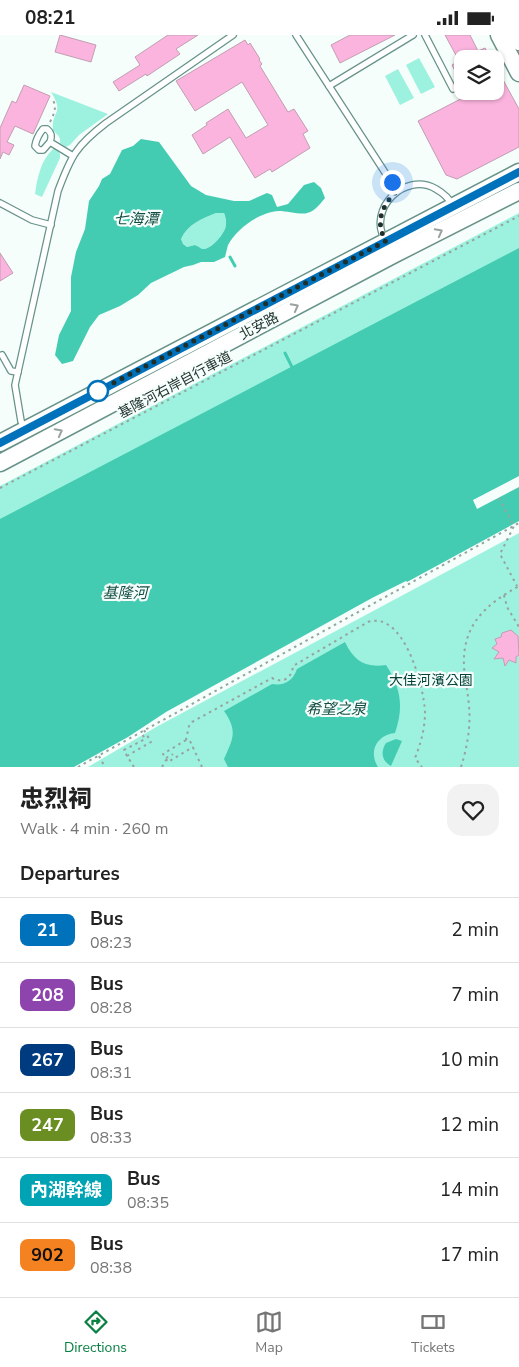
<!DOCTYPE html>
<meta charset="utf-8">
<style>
:root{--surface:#fff;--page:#f2f2f2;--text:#222;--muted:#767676;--line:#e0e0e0;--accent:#0b8043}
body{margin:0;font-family:"Nunito Sans","Noto Sans TC",sans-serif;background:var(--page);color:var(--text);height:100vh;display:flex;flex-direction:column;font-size:19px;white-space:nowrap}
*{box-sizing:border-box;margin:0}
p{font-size:16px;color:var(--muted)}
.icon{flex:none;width:28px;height:28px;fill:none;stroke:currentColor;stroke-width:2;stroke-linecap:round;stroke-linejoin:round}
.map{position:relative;height:732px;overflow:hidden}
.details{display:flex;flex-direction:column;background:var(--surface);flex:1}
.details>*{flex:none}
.badge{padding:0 10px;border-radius:8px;font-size:18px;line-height:32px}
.tools{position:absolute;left:454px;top:15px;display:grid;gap:10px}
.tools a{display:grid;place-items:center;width:50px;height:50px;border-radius:10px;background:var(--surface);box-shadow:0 1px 4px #0004;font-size:25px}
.you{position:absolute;width:25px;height:25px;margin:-12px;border:4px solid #fff;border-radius:50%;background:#1a73e8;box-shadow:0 0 0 8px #1a73e833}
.map>.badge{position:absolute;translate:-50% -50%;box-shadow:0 0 0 2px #fff}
h2{padding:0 20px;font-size:19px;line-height:45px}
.round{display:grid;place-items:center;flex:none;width:52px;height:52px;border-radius:15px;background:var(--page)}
.summary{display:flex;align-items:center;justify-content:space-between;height:85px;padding:0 20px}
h1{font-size:24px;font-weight:800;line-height:38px}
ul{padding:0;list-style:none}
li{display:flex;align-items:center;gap:15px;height:65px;padding:0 20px;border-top:1px solid var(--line)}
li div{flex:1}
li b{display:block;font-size:19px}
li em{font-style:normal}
li .badge{min-width:55px;font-weight:700;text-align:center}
.status{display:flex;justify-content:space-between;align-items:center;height:35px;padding:0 25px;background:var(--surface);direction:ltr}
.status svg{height:14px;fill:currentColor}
.dock{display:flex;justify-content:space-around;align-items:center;height:70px;border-top:1px solid var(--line);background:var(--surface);font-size:14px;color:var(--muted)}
.dock a{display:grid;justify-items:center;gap:2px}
.dock .current{color:var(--accent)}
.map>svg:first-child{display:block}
.green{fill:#9df2df}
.water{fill:#44ccb3;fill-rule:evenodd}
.pier{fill:#f5fefb}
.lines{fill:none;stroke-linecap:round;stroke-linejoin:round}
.stream{stroke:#44ccb3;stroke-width:3}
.building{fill:#fbb4de;stroke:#c19eb2}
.service-casing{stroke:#689389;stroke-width:8}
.secondary-casing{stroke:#689389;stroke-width:19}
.path{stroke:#96a39f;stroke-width:2;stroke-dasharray:2.5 4;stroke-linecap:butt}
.service{stroke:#fff;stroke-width:5.5}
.secondary{stroke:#fff;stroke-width:16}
.oneway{stroke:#9aa2a0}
.line-casing{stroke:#fff;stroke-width:11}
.line{stroke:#0072bc;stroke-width:8}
.walk{stroke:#1f302c;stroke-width:5;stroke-dasharray:0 9}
.stop-dot{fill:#fff;stroke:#0072bc;stroke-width:2.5}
.labels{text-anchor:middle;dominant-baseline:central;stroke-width:4.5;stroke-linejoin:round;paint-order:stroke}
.street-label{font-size:14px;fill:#1f302c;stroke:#f5fefb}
.park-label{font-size:14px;fill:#054339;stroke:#f5fefb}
.water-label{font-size:15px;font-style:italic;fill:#134d42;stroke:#f5fefb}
</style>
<div class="status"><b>08:21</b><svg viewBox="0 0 49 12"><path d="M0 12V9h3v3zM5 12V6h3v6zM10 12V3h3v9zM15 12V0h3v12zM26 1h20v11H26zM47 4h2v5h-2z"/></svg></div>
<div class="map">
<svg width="519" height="732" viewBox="0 0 519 732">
<rect width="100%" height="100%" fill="#f5fefb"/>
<!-- green -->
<g class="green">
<path d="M 419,23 L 435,52 L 421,59 L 406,30 Z"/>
<path d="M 398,34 L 414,63 L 400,70 L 385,41 Z"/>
<path d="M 51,57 L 108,79 L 79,100 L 70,110 L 66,112 L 60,108 C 61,101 57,100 53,95 C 51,76 65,79 51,57 Z"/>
<path d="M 53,114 L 57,114 L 60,119 L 60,123 L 42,162 L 35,159 C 37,143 41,125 53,114 Z"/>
<path d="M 216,178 L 224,178 C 226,183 227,188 225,194 C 222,201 211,215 202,214 C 200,213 197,211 195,210 L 187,212 L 183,209 L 181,204 C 188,189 201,184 216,178 Z"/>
<path d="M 519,178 L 519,223 L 0,493 L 0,451 Z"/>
<path d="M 519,498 L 519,732 L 88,732 L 158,691 Z"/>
</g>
<!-- water -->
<g class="water">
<path d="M 141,104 L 159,107 L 191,151 L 206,160 L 234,166 L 249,166 L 267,158 L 272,160 L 277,172 L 288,169 L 304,150 L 314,147 L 321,153 L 325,163 C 321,168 314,177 307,178 C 302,180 286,176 279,176 C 260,177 237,193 228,210 C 227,214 226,218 225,222 L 214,227 L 201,227 L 193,230 L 184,232 L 151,248 L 138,260 L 120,271 L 99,280 L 90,292 L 73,326 L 62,329 L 55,320 L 59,300 L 71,276 L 71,242 L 76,217 L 85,194 L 89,166 L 99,151 L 102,144 L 110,139 L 122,115 L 133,111 ZM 216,178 L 224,178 C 226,183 227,188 225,194 C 222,201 211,215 202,214 C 200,213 198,211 195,210 L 187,212 L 183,209 L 181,204 C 188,189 201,184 216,178 Z"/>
<path d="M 519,213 L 519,486 L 407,547 L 406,546 L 372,563 L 166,677 L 128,702 L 74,732 L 0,732 L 0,484 Z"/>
<path d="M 345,607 C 354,626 365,633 386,630 C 401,653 404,672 395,698 C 377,700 368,716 378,732 L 228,732 L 224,724 C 233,704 238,696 224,676 L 272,649 C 284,651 293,646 297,634 Z"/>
<path d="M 396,704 L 402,706 L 391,731 C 382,726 380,717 386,708 Z"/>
</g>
<!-- pier -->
<path class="pier" d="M 519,441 L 519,452 L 477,474 L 473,465 Z"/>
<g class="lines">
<!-- stream -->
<g class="stream">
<path d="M 230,222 L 235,231"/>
<path d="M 285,318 L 292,332"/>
</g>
</g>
<!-- building -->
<g class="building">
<path d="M 60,0 L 96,10 L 91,27 L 55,17 Z"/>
<path d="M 168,0 L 198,0 L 176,14 L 180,19 L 147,41 L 146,39 L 119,56 L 113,47 L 140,30 L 135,22 Z"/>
<path d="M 350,0 L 395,0 L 340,28 L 331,10 Z"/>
<path d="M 445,0 L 470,0 L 478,16 L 485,13 L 491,24 L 458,24 Z"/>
<path d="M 245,5 L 248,10 L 250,8 L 260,24 L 259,25 L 262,29 L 260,31 L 288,77 L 294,74 L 308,96 L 303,99 L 310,113 L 272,137 L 270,134 L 255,143 L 230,102 L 203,119 L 192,100 L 207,90 L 206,88 L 228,74 L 246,103 L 268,90 L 242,47 L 195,76 L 176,46 Z"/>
<path d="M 462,24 L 462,50 L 452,30 Z"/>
<path d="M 502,43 L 519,74 L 519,112 L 457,144 L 446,140 L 418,86 L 476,56 L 495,56 L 495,46 Z"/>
<path d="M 24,50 L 50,61 L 33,99 L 15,91 L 7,107 L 14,110 L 9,120 L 3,117 L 0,124 L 0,93 L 12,66 L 16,68 Z"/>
<path d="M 0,218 L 13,238 L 0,246 Z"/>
<path d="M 511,595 L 518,601 L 519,620 L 516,622 L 516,628 L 509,625 L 505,631 L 503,623 L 494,624 L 499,617 L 492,613 L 497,609 L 495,604 L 501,602 L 502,598 Z"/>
</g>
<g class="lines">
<defs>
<g id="service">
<path d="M 296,0 L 397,156"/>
<path d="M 425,0 L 453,54"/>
<path d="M 329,51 L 413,0"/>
<path d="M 50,107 L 43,115 L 39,115 L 35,111 C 36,105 39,99 43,94 L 47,94 C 52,98 52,102 50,107 L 73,121"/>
<path d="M 0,168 L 32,185 L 51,190"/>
<path d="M 385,205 C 367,174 405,136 436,154 C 443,158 449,163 452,170"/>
<path d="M 2,320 L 11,336 L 18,337"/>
<path d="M 24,394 L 21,386 L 15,350 L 58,156 C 71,121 76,111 106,88 L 233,0"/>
</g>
<g id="secondary">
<path d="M 499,0 L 519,38"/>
<path d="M 515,0 L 519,7"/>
<path d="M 0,408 L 519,137"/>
<path d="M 0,428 L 393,220 L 519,156"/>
</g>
</defs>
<!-- service casing -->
<use href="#service" class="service-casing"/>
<!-- secondary casing -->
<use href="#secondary" class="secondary-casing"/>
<!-- path -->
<g class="path">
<path d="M 50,87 C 54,79 57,73 53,65"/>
<path d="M 0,453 L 519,181"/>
<path d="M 499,463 L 514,491 L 500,519 L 517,551"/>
<path d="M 504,560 L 507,572 L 519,592"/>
<path d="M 186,705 L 163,719 L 168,727 L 193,712"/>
<path d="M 99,721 L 105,732"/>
<path d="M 127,721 L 124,715 L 145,704 L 141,697"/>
<path d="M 166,723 L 173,719"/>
<path d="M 78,732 L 519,488"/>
<path d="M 134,732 L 127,721 L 151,707 L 144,695"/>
<path d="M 162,732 L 166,725"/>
<path d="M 202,732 L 190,706 L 186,705 L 189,691 L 192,687 L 272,643 C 283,649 292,643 293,631 L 368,587 C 404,575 424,652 425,677 C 425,693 421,708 415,723 L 422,732"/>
<path d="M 461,732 C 467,713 471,691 469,671 C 468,658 465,645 464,632 C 462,590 485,570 519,551"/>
</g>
<!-- service -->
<use href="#service" class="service"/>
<!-- secondary -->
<use href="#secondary" class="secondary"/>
</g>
<!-- one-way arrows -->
<defs><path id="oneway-chevron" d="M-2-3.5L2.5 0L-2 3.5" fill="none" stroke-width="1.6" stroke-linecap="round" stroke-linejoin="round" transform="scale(1.25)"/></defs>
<g class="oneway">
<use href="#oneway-chevron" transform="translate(439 197) rotate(-28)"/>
<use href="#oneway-chevron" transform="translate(295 272) rotate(-28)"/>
<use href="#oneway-chevron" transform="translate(59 397) rotate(-28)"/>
</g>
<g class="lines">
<defs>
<path id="line" d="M 0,408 L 519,137"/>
</defs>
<!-- line casing -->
<use href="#line" class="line-casing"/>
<!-- line -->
<use href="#line" class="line"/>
<!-- walk -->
<path class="walk" d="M 98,356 L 386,206 C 374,187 383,169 397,156 L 392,147"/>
</g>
<!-- markers -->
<circle class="stop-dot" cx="98" cy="356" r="10"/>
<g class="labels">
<!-- street labels -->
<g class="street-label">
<text transform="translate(259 291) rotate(-28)">北安路</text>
<text transform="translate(175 350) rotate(-28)">基隆河右岸自行車道</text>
</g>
<!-- park labels -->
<g class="park-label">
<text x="431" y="645">大佳河濱公園</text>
</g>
<!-- water labels -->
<g class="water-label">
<text x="136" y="184">七海潭</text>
<text x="125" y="558">基隆河</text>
<text x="336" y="674">希望之泉</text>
</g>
</g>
</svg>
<div class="tools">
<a><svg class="icon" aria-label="layers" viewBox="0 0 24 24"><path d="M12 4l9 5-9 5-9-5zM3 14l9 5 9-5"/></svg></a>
</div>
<div class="you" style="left:392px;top:147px"></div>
</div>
<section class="details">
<div class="summary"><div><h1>忠烈祠</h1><p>Walk · 4 min · 260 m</p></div><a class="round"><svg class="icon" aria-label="heart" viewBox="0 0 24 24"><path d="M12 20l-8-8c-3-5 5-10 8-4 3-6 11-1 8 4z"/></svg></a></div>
<h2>Departures</h2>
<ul>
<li><span class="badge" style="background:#0072bc;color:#fff">21</span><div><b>Bus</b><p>08:23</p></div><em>2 min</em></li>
<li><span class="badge" style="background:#8e44ad;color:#fff">208</span><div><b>Bus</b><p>08:28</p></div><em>7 min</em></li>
<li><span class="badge" style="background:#003b80;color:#fff">267</span><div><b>Bus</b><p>08:31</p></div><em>10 min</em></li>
<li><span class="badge" style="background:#6b8e23;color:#fff">247</span><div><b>Bus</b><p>08:33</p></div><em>12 min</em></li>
<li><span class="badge" style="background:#00a3b4;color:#fff">內湖幹線</span><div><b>Bus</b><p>08:35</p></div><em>14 min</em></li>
<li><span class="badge" style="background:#f58220;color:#111">902</span><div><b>Bus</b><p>08:38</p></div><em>17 min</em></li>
</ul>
</section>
<nav class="dock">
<a class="current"><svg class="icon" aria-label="directions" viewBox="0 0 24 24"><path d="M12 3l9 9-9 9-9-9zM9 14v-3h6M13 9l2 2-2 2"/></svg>Directions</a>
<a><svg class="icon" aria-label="map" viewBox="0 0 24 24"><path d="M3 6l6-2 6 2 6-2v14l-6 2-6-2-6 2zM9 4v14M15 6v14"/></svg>Map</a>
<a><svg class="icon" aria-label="tickets" viewBox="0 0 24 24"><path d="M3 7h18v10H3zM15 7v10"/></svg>Tickets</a>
</nav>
